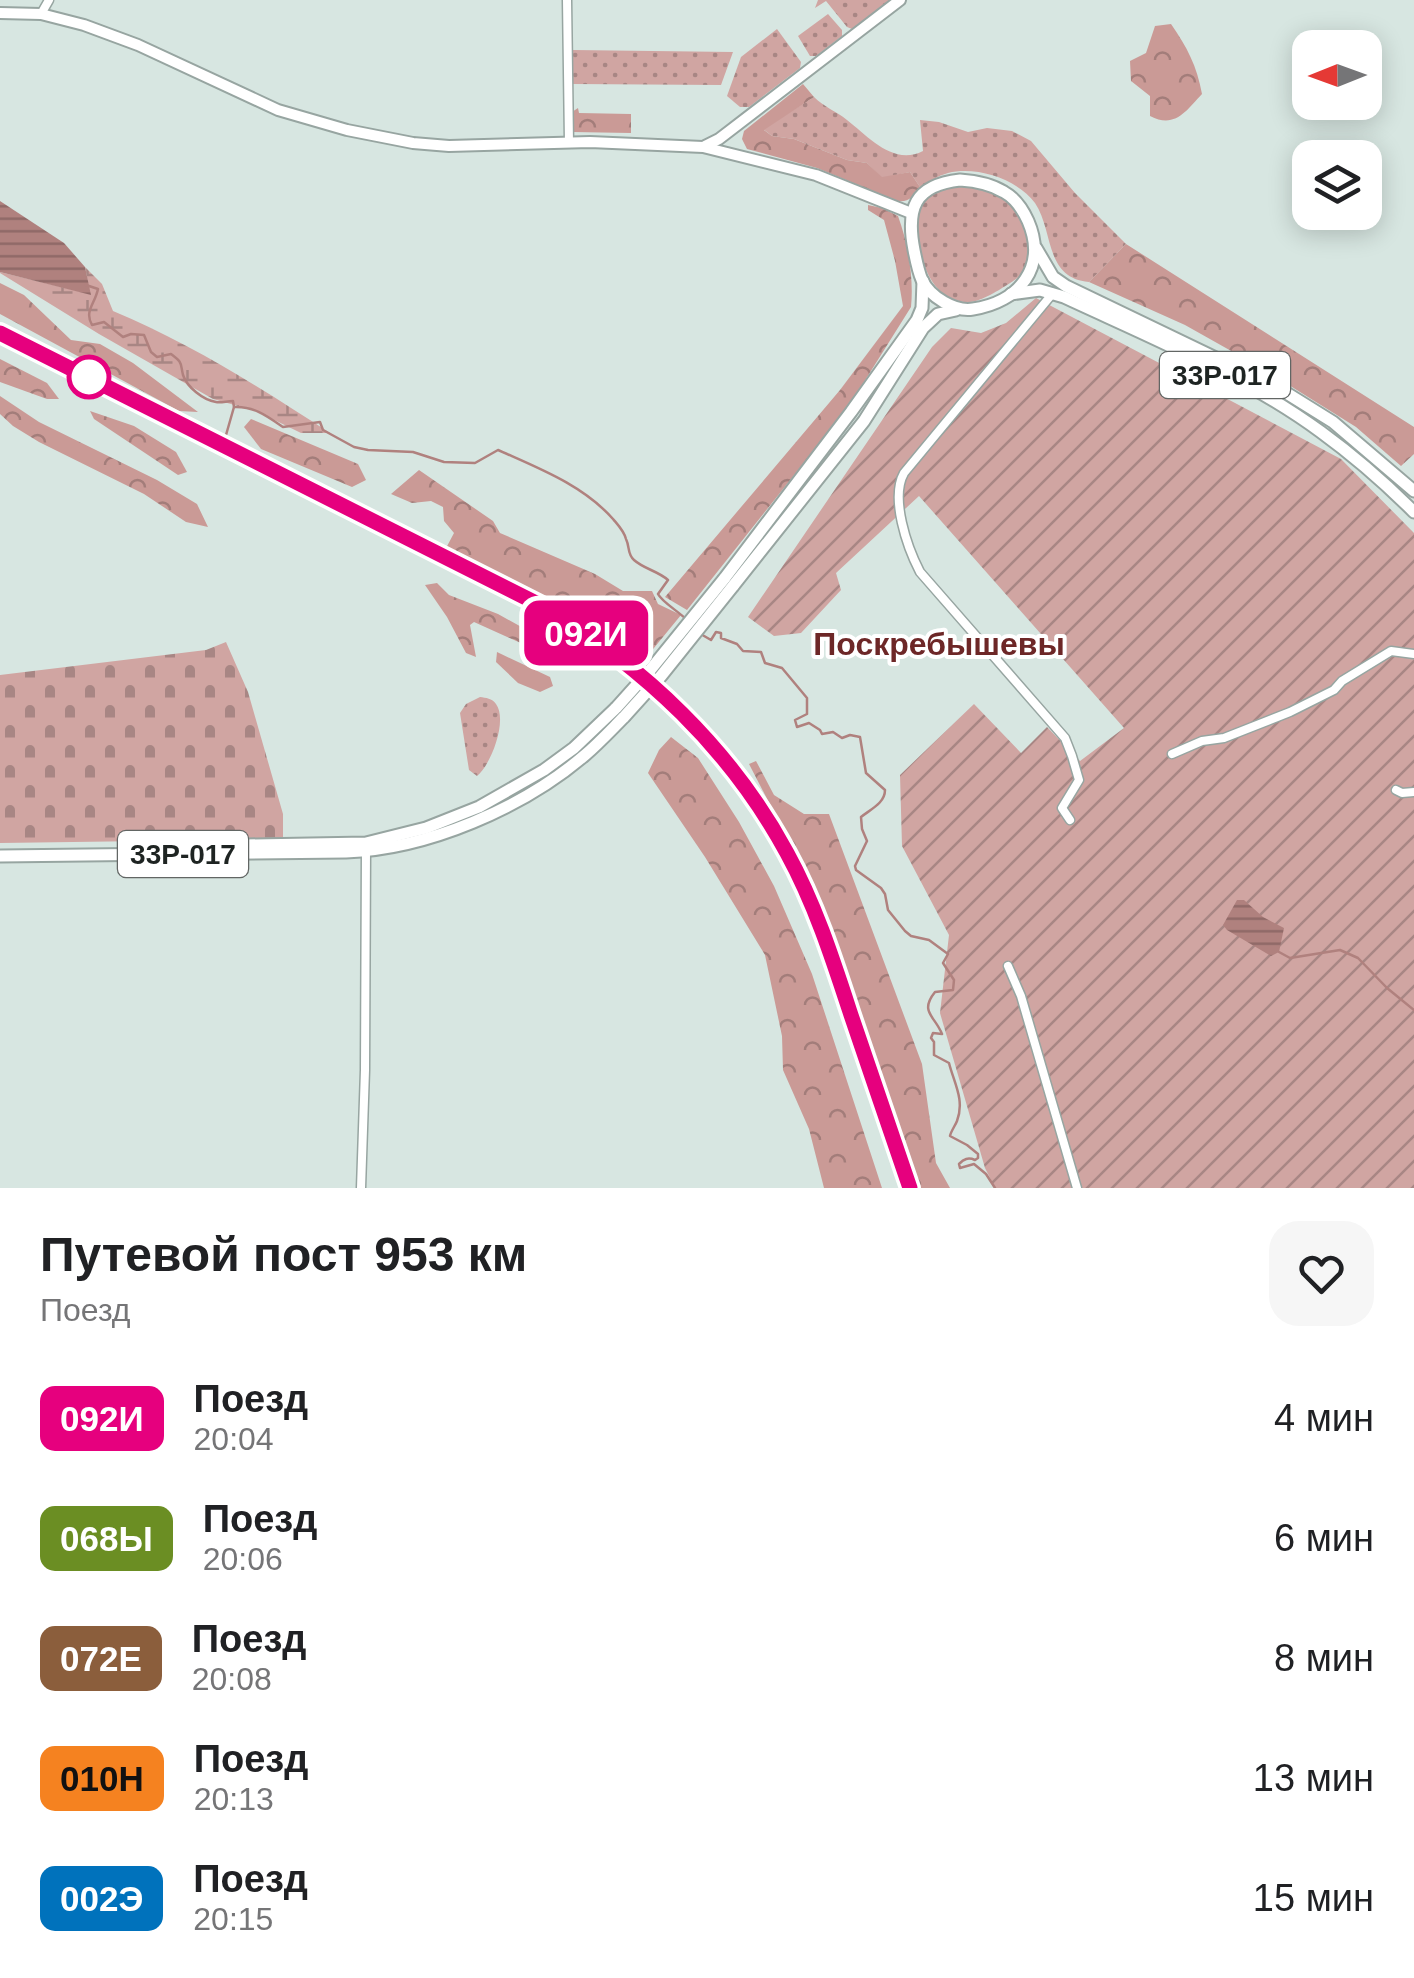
<!DOCTYPE html>
<html lang="ru">
<meta charset="utf-8">
<style>
:root{--surface:#fff;--page:#f6f6f6;--text:#202124;--muted:#757577}
body{margin:0;font-family:Arial,sans-serif;background:var(--page);color:var(--text);height:100vh;display:flex;flex-direction:column;font-size:38px;white-space:nowrap}
*{box-sizing:border-box;margin:0}
p{font-size:32px;color:var(--muted)}
.icon{flex:none;width:55px;height:55px;fill:none;stroke:currentColor;stroke-width:2;stroke-linecap:round;stroke-linejoin:round}
.map{position:relative;height:1188px;overflow:hidden}
.sheet{display:flex;flex-direction:column;background:var(--surface);flex:1}
.sheet>*{flex:none}
.badge{padding:0 20px;border-radius:15px;font-size:35px;line-height:65px}
.needle{width:65px;rotate:269deg}
.buttons{position:absolute;left:1292px;top:30px;display:grid;gap:20px}
.buttons a{display:grid;place-items:center;width:90px;height:90px;border-radius:20px;background:var(--surface);box-shadow:0 5px 25px #0003;font-size:50px}
.map>.badge{position:absolute;translate:-50% -50%;box-shadow:0 0 0 5px #fff}
.round{display:grid;place-items:center;flex:none;width:105px;height:105px;border-radius:30px;background:var(--page)}
.summary{display:flex;align-items:center;justify-content:space-between;height:170px;padding:0 40px}
h1{font-size:48px;font-weight:700;line-height:75px}
ul{padding:0;list-style:none}
li{display:flex;align-items:center;gap:30px;height:120px;padding:0 40px}
li div{flex:1}
li b{display:block;font-size:38px}
li em{font-style:normal}
li .badge{min-width:110px;font-weight:700;text-align:center}
.map>svg:first-child{display:block}
.grass{fill:url(#grass-dots)}
.forest{fill:url(#forest-crowns)}
.wetland{fill:url(#wetland-marsh)}
.cemetery{fill:url(#cemetery-stones)}
.garden{fill:url(#garden-furrows)}
.water{fill:url(#water-rules)}
.lines{fill:none;stroke-linecap:round;stroke-linejoin:round}
.stream{stroke:#b0817e;stroke-width:2.5}
.minor-casing{stroke:#97a5a1;stroke-width:11}
.secondary-casing{stroke:#97a5a1;stroke-width:14}
.trunk-casing{stroke:#97a5a1;stroke-width:15}
.minor{stroke:#fff;stroke-width:8}
.secondary{stroke:#fff;stroke-width:10}
.trunk{stroke:#fff;stroke-width:11}
.rail-casing{stroke:#656f6b;stroke-width:6}
.rail{stroke:#fff;stroke-width:2.5;stroke-dasharray:8;stroke-linecap:butt}
.trunk-bridge-casing{stroke:#97a5a1;stroke-width:15;stroke-linecap:butt}
.trunk-bridge{stroke:#fff;stroke-width:11}
.line-casing{stroke:#fff;stroke-width:22}
.line{stroke:#e6007e;stroke-width:15}
.stop-dot{fill:#fff;stroke:#e6007e;stroke-width:5}
.labels{text-anchor:middle;dominant-baseline:central;stroke-width:8;stroke-linejoin:round;paint-order:stroke}
.shield{fill:#fff;stroke:#626664;stroke-width:2.5}
.shield-label{font-size:28px;font-weight:bold;fill:#1e2422}
.neighbourhood-label{font-size:32px;font-weight:bold;fill:#6d2727;stroke:#fff}
</style>
<div class="map">
<svg width="1414" height="1188" viewBox="0 0 1414 1188">
<defs>
<pattern id="grass-dots" width="8" height="8" patternUnits="userSpaceOnUse" patternTransform="scale(2.5)"><rect width="8" height="8" fill="#d0a5a2"/><path d="M2 2h.1M6 6h.1" fill="none" stroke="#a88684" stroke-width="1.8" stroke-linecap="round"/></pattern>
<pattern id="forest-crowns" width="20" height="18" patternUnits="userSpaceOnUse" patternTransform="scale(2.5)"><rect width="20" height="18" fill="#ca9a96"/><path d="M2 6a3 3 0 1 1 6 0M12 15a3 3 0 1 1 6 0" fill="none" stroke="#a37d7a"/></pattern>
<pattern id="wetland-marsh" width="20" height="14" patternUnits="userSpaceOnUse" patternTransform="scale(2.5)"><rect width="20" height="14" fill="#d0a5a2"/><path d="M1 5h8M5 5V1M11 12h8M15 12V8" fill="none" stroke="#a88684"/></pattern>
<pattern id="cemetery-stones" width="16" height="16" patternUnits="userSpaceOnUse" patternTransform="scale(2.5)"><rect width="16" height="16" fill="#d0a5a2"/><path d="M2 7V4a2 2 0 0 1 4 0v3zM10 15v-3a2 2 0 0 1 4 0v3z" fill="#a88684"/></pattern>
<pattern id="garden-furrows" width="10" height="10" patternUnits="userSpaceOnUse" patternTransform="scale(2.5)"><rect width="10" height="10" fill="#d0a5a2"/><path d="M-1 1l2-2M0 10L10 0M9 11l2-2" fill="none" stroke="#a88684"/></pattern>
<pattern id="water-rules" width="6" height="5" patternUnits="userSpaceOnUse" patternTransform="scale(2.5)"><rect width="6" height="5" fill="#b0817e"/><path d="M0 2.5h6" fill="none" stroke="#8f6967"/></pattern>
</defs>
<rect width="100%" height="100%" fill="#d7e6e1"/>
<!-- grass -->
<g class="grass">
<path d="M 818,0 L 890,0 L 852,29 L 847,27 L 826,1 L 815,8 Z"/>
<path d="M 828,14 L 842,30 L 842,36 L 816,56 L 810,56 L 798,36 Z"/>
<path d="M 777,29 L 801,62 L 800,68 L 749,107 L 740,107 L 727,96 L 741,57 Z"/>
<path d="M 573,50 L 733,52 L 721,85 L 572,84 Z"/>
<path d="M 814,97 C 824,107 836,111 847,120 C 869,137 893,166 923,151 L 920,120 L 939,122 L 968,132 L 987,128 L 1012,131 L 1031,141 L 1075,193 L 1126,244 L 1089,282 C 1044,278 1054,231 1035,203 C 1017,179 977,166 948,173 C 938,176 929,181 920,187 L 910,172 L 882,178 L 867,163 L 847,160 L 794,139 L 772,136 L 763,129 Z"/>
<path d="M 957,185 C 972,187 988,189 1001,197 C 1019,207 1037,244 1029,264 C 1025,274 1015,280 1007,285 C 996,292 977,304 964,302 C 929,297 920,259 917,230 C 917,225 915,220 916,215 C 920,196 940,188 957,185 Z"/>
<path d="M 480,697 C 486,698 492,698 496,704 C 508,720 491,765 477,776 L 469,770 L 460,713 L 466,704 Z"/>
</g>
<!-- forest -->
<g class="forest">
<path d="M 1171,24 C 1187,47 1197,66 1202,94 C 1186,111 1175,129 1150,116 L 1150,96 L 1131,81 L 1130,61 L 1146,53 L 1155,26 Z"/>
<path d="M 803,84 L 814,97 L 764,130 L 772,136 L 794,139 L 847,160 L 867,163 L 882,177 L 910,172 L 920,187 C 913,196 909,203 897,201 L 817,168 L 747,149 L 742,139 L 744,131 Z"/>
<path d="M 578,108 L 579,113 L 631,114 L 631,133 L 572,132 L 572,112 Z"/>
<path d="M 868,205 L 882,208 L 898,216 C 908,243 914,278 911,307 L 849,406 L 687,610 L 665,597 L 840,390 L 903,306 L 895,261 L 884,220 L 868,210 Z"/>
<path d="M 1126,244 L 1414,427 L 1414,454 L 1401,466 L 1356,427 L 1265,370 L 1185,325 L 1089,282 Z"/>
<path d="M 0,283 L 24,295 L 71,340 L 100,344 L 133,363 L 198,412 L 179,411 L 0,314 Z"/>
<path d="M 0,359 L 47,383 L 59,399 L 47,399 L 0,382 Z"/>
<path d="M 0,396 L 39,422 L 157,480 L 197,504 L 208,527 L 186,522 L 144,494 L 39,442 L 13,426 L 0,414 Z"/>
<path d="M 90,411 L 134,426 L 176,452 L 187,472 L 178,475 L 94,419 Z"/>
<path d="M 251,419 L 358,464 L 366,480 L 352,487 L 261,449 L 244,427 Z"/>
<path d="M 419,470 L 493,521 L 500,533 L 595,574 L 623,591 L 652,591 L 658,604 L 681,615 L 640,665 C 580,618 513,585 445,550 L 454,533 L 444,521 L 443,507 L 431,501 L 412,503 L 391,494 Z"/>
<path d="M 437,583 L 449,595 L 498,614 L 570,654 L 576,658 L 574,668 L 566,669 L 534,649 L 474,622 L 470,625 L 476,657 L 466,653 L 447,617 L 425,585 Z"/>
<path d="M 497,652 L 550,677 L 553,686 L 540,692 L 518,683 L 496,662 Z"/>
<path d="M 671,737 L 698,758 L 739,822 L 774,886 L 812,974 L 882,1188 L 824,1188 L 809,1129 L 783,1070 L 782,1036 L 765,955 L 705,857 L 648,773 L 659,750 Z"/>
<path d="M 756,761 L 774,795 L 804,814 L 829,814 L 922,1064 L 936,1163 L 950,1188 L 920,1188 L 908,1150 L 835,949 L 793,849 L 749,764 Z"/>
</g>
<!-- wetland -->
<path class="wetland" d="M 85,267 L 102,284 L 113,311 C 190,343 261,388 330,433 L 301,433 L 256,411 L 213,399 L 99,334 L 0,273 L 0,272 L 90,294 Z"/>
<!-- cemetery -->
<path class="cemetery" d="M 226,642 L 248,692 L 283,814 L 283,839 L 0,843 L 0,675 L 206,650 Z"/>
<!-- garden -->
<path class="garden" d="M 1036,298 L 1341,459 L 1414,533 L 1414,1188 L 995,1188 L 985,1168 L 940,1013 L 949,935 L 902,846 L 900,775 L 974,704 L 1021,753 L 1047,727 L 1080,761 L 1124,728 L 919,496 L 836,573 L 841,590 L 801,633 L 774,636 L 748,617 L 932,347 L 951,328 L 981,333 L 1006,323 Z"/>
<!-- water -->
<g class="water">
<path d="M 0,201 L 64,243 L 85,267 L 91,295 L 0,272 Z"/>
<path d="M 1237,900 L 1244,900 L 1263,917 L 1284,928 L 1279,952 L 1271,956 L 1227,930 L 1223,925 Z"/>
</g>
<g class="lines">
<!-- stream -->
<g class="stream">
<path d="M 86,285 L 98,289 C 95,304 84,311 92,325 L 104,322 L 123,337 L 131,334 L 144,335 L 151,352 L 157,357 L 171,354 C 183,363 180,362 183,375 C 187,387 203,400 216,402 C 221,403 227,401 233,401 L 234,407 C 254,406 267,416 283,427 L 320,422 L 323,430 L 354,447 L 368,450 L 413,452 L 444,462 L 475,463 L 498,450 C 538,468 583,485 613,519 C 618,525 624,531 626,539 C 630,547 627,554 634,560 C 644,569 658,571 668,580 L 658,594 C 662,602 678,611 687,620"/>
<path d="M 226,435 L 234,407"/>
<path d="M 699,633 L 711,640 L 716,632 L 721,633 L 721,638 L 737,644 L 743,651 L 761,652 L 765,663 L 782,668 L 807,698 L 807,714 L 795,720 L 797,727 L 809,723 L 820,730 L 822,734 L 833,732 L 842,738 L 850,735 L 860,737 L 866,773 L 885,790 C 885,803 871,809 861,817 L 862,829 L 867,841 L 855,866 L 856,870 L 881,888 L 885,894 L 888,910 L 905,931 L 911,936 L 929,940 L 948,954 L 943,963 L 954,980 L 953,990 L 935,992 C 919,1012 935,1016 942,1034 L 933,1033 L 931,1038 L 934,1042 L 934,1055 L 949,1063 C 954,1083 965,1100 957,1121 C 955,1126 951,1131 950,1136 L 967,1145 L 978,1154 L 978,1158 L 975,1160 C 968,1157 964,1159 959,1164 L 960,1168 L 974,1164 L 986,1174 L 995,1188"/>
<path d="M 1279,952 L 1290,958 L 1340,950 L 1358,958 L 1387,988 L 1414,1010"/>
</g>
<defs>
<g id="minor">
<path d="M 567,0 L 569,143"/>
<path d="M 41,14 L 49,0"/>
<path d="M 1053,293 L 904,473 C 890,498 907,547 920,572 L 1065,738 L 1072,756 L 1079,780 L 1062,808 L 1070,820"/>
<path d="M 1172,754 L 1202,741 L 1224,738 L 1290,712 L 1334,690 L 1342,681 L 1391,651 L 1414,654"/>
<path d="M 1396,790 L 1402,793 L 1414,792"/>
<path d="M 1008,966 L 1021,996 L 1077,1188"/>
<path d="M 361,1188 L 365,1070 L 366,848"/>
</g>
<g id="secondary">
<path d="M 0,13 L 41,14 L 84,25 L 138,45 L 278,110 L 347,130 L 413,143 L 449,146 L 590,142 L 703,147 L 816,175 L 911,213"/>
<path d="M 705,146 L 719,139 L 900,0"/>
</g>
<g id="trunk">
<path d="M 960,180 C 975,181 991,184 1004,192 C 1015,198 1023,210 1028,221 C 1048,267 1019,302 973,309 C 955,312 930,297 922,280 C 918,271 916,260 914,250 C 906,209 914,185 960,180 Z"/>
<path d="M 1036,248 L 1053,277 L 1066,286 L 1280,389 L 1333,422 L 1414,491"/>
<path d="M 1011,294 L 1040,290 L 1064,297 C 1150,337 1245,376 1321,432 C 1354,456 1385,483 1414,512"/>
<path d="M 724,579 L 851,412 L 917,320 L 922,308 L 923,281"/>
<path d="M 733,586 L 864,421 L 923,328 L 938,314 L 956,310"/>
<path d="M 189,846 L 366,843 L 426,828 L 479,807 L 544,770 L 574,748 L 616,708"/>
<path d="M 0,856 L 346,852 C 428,849 523,808 585,755 C 599,743 611,730 624,717"/>
</g>
</defs>
<!-- minor casing -->
<use href="#minor" class="minor-casing"/>
<!-- secondary casing -->
<use href="#secondary" class="secondary-casing"/>
<!-- trunk casing -->
<use href="#trunk" class="trunk-casing"/>
<!-- minor -->
<use href="#minor" class="minor"/>
<!-- secondary -->
<use href="#secondary" class="secondary"/>
<!-- trunk -->
<use href="#trunk" class="trunk"/>
<defs>
<path id="rail" d="M 0,333 L 544,607 C 644,669 731,748 787,853 C 815,904 833,960 851,1015 C 871,1073 890,1130 910,1188"/>
</defs>
<!-- rail casing -->
<use href="#rail" class="rail-casing"/>
<!-- rail -->
<use href="#rail" class="rail"/>
<defs>
<g id="trunk-bridge">
<path d="M 616,708 L 651,669 L 724,579"/>
<path d="M 624,717 L 661,676 L 733,586"/>
</g>
</defs>
<!-- trunk-bridge casing -->
<use href="#trunk-bridge" class="trunk-bridge-casing"/>
<!-- trunk-bridge -->
<use href="#trunk-bridge" class="trunk-bridge"/>
</g>
<g class="lines">
<defs>
<path id="line" d="M 0,333 L 544,607 C 644,667 731,749 787,853 C 815,904 833,960 851,1015 C 871,1073 890,1130 910,1188"/>
</defs>
<!-- line casing -->
<use href="#line" class="line-casing"/>
<!-- line -->
<use href="#line" class="line"/>
</g>
<!-- markers -->
<circle class="stop-dot" cx="89" cy="377" r="20"/>
<g class="labels">
<!-- shield labels -->
<g class="shield">
<rect x="1160" y="352" width="130" height="46" rx="8"/>
<rect x="118" y="831" width="130" height="46" rx="8"/>
</g>
<g class="shield-label">
<text x="1225" y="375">33Р-017</text>
<text x="183" y="854">33Р-017</text>
</g>
<!-- neighbourhood labels -->
<g class="neighbourhood-label">
<text x="939" y="644">Поскребышевы</text>
</g>
</g>
</svg>
<div class="buttons">
<a><svg class="needle" viewBox="-14 -14 28 28"><path d="M0-13l5 13h-10z" fill="#e53935"/><path d="M0 13l5-13h-10z" fill="#757577"/></svg></a>
<a><svg class="icon" aria-label="layers" viewBox="0 0 24 24"><path d="M12 4l9 5-9 5-9-5zM3 14l9 5 9-5"/></svg></a>
</div>
<b class="badge" style="left:586px;top:633px;background:#e6007e;color:#fff">092И</b>
</div>
<section class="sheet">
<div class="summary"><div><h1>Путевой пост 953 км</h1><p>Поезд</p></div><a class="round"><svg class="icon" aria-label="heart" viewBox="0 0 24 24"><path d="M12 20l-8-8c-3-5 5-10 8-4 3-6 11-1 8 4z"/></svg></a></div>
<ul>
<li><span class="badge" style="background:#e6007e;color:#fff">092И</span><div><b>Поезд</b><p>20:04</p></div><em>4 мин</em></li>
<li><span class="badge" style="background:#6b8e23;color:#fff">068Ы</span><div><b>Поезд</b><p>20:06</p></div><em>6 мин</em></li>
<li><span class="badge" style="background:#8b5e3c;color:#fff">072Е</span><div><b>Поезд</b><p>20:08</p></div><em>8 мин</em></li>
<li><span class="badge" style="background:#f58220;color:#111">010Н</span><div><b>Поезд</b><p>20:13</p></div><em>13 мин</em></li>
<li><span class="badge" style="background:#0072bc;color:#fff">002Э</span><div><b>Поезд</b><p>20:15</p></div><em>15 мин</em></li>
</ul>
</section>
